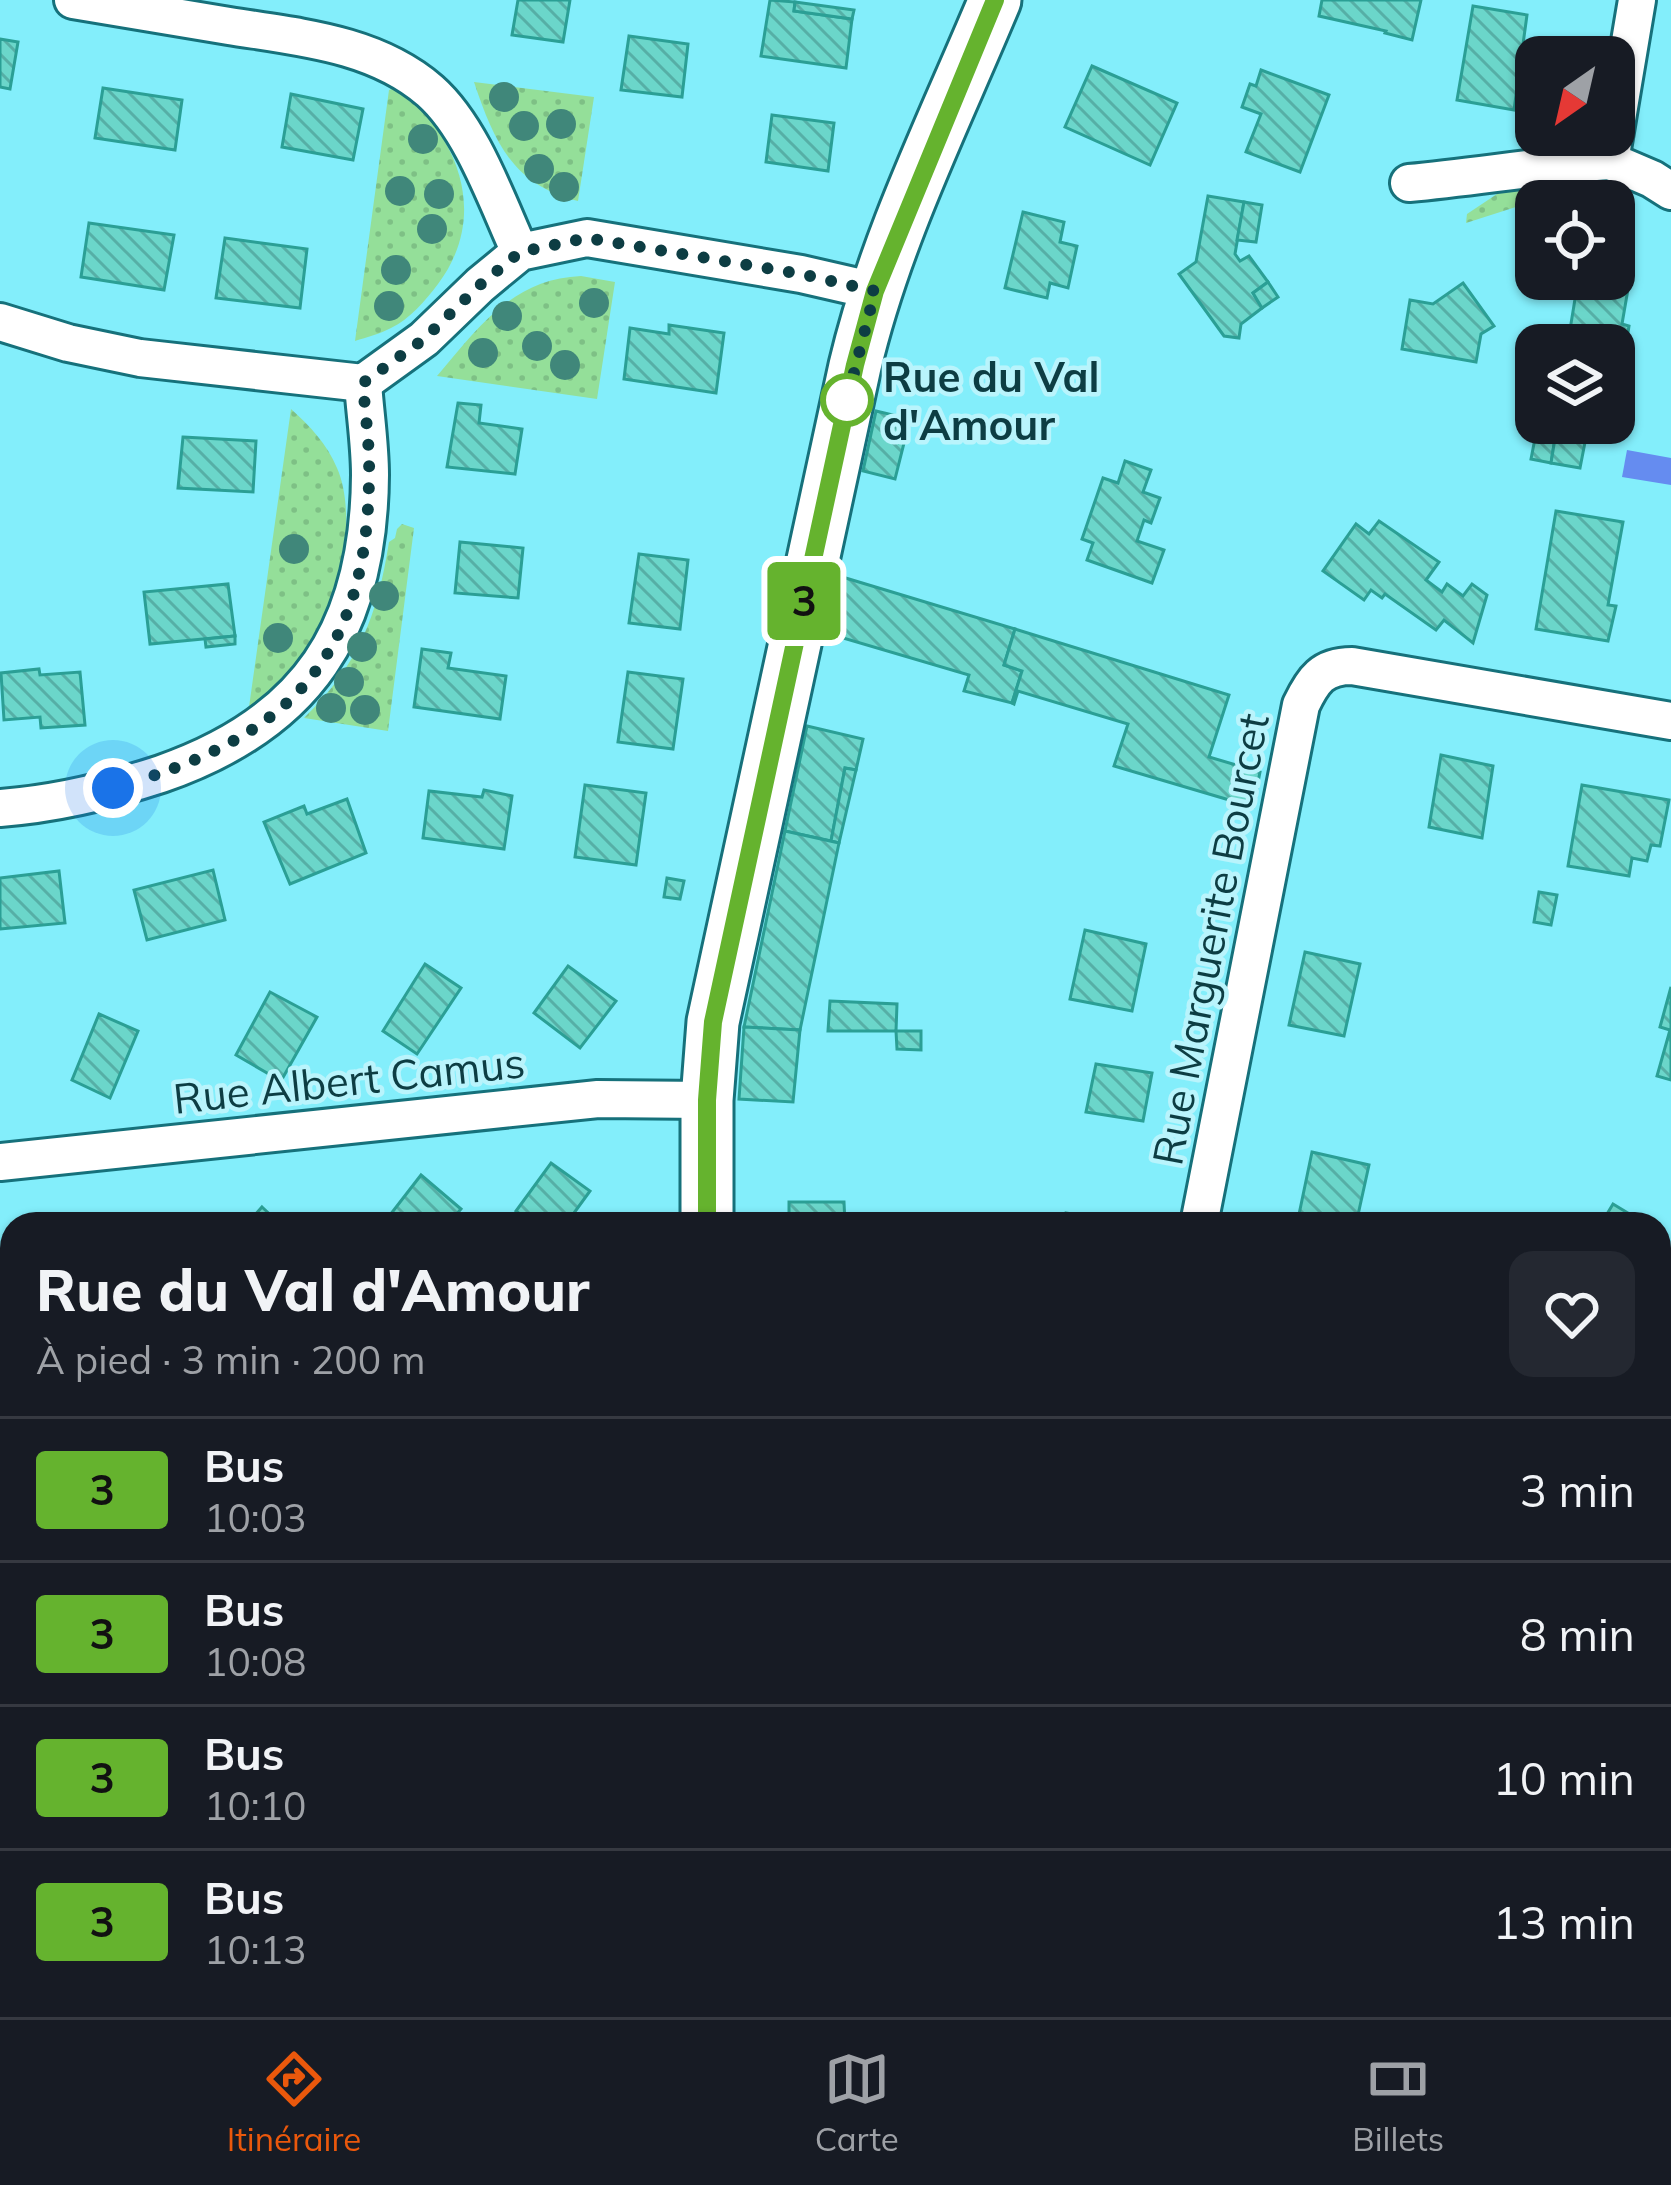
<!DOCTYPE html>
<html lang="fr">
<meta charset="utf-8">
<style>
:root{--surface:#171b24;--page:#242831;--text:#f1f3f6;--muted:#9ea1a6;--line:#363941;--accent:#ea580c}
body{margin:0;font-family:Mulish,sans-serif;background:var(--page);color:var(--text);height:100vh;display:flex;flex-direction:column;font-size:45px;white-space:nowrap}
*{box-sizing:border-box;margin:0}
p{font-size:39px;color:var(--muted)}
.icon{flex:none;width:66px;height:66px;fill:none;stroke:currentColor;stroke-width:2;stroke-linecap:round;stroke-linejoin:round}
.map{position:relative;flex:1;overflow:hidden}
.drawer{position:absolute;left:0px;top:1212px;width:1671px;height:807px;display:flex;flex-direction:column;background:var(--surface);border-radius:36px 36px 0 0;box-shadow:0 3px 9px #0004}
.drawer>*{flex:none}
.badge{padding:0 24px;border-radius:9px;font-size:42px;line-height:78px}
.needle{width:78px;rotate:214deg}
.tools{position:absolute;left:1515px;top:36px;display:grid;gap:24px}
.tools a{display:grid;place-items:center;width:120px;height:120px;border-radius:24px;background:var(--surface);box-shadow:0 3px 9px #0004;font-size:60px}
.you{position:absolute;width:60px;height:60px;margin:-30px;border:9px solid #fff;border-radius:50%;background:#1a73e8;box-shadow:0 0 0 18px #1a73e833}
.map>.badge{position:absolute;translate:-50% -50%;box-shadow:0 0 0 6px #fff}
.round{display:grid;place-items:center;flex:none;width:126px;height:126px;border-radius:24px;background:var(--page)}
.headline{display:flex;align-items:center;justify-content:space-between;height:204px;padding:0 36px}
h1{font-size:57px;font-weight:800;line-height:90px}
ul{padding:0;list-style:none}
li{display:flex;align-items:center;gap:36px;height:144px;padding:0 36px;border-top:3px solid var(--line)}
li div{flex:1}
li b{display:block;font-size:45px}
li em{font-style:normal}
li .badge{min-width:132px;font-weight:700;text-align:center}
.tabs{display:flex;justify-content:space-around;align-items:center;height:168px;border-top:3px solid var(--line);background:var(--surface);font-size:33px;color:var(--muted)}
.tabs a{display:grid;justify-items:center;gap:6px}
.tabs .active{color:var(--accent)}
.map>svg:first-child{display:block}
.grass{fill:url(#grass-dots)}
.water{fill:#658cf0}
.building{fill:url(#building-back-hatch);stroke:#2b9f95;stroke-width:3}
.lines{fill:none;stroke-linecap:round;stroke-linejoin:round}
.street-casing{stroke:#16717b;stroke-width:42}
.secondary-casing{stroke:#16717b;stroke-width:57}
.street{stroke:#fff;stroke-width:36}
.secondary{stroke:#fff;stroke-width:51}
.tree{fill:#40877a}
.line-casing{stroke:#fff;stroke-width:27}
.line{stroke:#65b32e;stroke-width:18}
.walk{stroke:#0d3d43;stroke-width:12;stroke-dasharray:0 21.6}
.stop-dot{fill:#fff;stroke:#65b32e;stroke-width:6}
.labels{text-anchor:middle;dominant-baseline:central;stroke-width:9;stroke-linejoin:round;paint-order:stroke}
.stop-label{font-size:42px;font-weight:bold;fill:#0d3d43;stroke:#b9f4fc;text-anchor:start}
.street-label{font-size:42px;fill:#0d3d43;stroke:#b9f4fc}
</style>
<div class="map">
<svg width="1671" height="2017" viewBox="0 0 1671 2017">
<defs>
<pattern id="grass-dots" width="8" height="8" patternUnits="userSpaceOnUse" patternTransform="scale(3)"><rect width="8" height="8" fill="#94df99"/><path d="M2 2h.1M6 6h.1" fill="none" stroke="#7ec085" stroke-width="1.8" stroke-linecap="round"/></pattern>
<pattern id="building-back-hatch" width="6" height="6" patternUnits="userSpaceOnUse" patternTransform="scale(3)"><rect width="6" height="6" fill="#6bd6ca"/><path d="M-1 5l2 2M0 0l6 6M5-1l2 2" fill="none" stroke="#56afa6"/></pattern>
</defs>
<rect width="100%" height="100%" fill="#83eefb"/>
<!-- grass -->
<g class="grass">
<path d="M 474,82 L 594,97 L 578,201 C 513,185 494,142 474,82 Z"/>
<path d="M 397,87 C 460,137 489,216 438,284 C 425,301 410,319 391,328 C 380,334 367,337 355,341 L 389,90 Z"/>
<path d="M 1528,182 L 1549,186 L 1547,197 L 1466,223 L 1467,214 L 1503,190 Z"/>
<path d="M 581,276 L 615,282 L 597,399 L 437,376 C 478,328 512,279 581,276 Z"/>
<path d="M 291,409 C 310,426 327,444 337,468 C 359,518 339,614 306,657 C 290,677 270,693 249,707 Z"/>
<path d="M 402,524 L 414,528 L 388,731 L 304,718 C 359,664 377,617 389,542 L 395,538 L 397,529 Z"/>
</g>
<!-- water -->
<path class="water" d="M 1627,450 L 1671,458 L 1671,485 L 1622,477 Z"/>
<!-- building -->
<g class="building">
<path d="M 518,0 L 570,0 L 563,42 L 512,35 Z"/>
<path d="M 770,0 L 795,2 L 794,11 L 852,19 L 846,68 L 761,56 Z"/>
<path d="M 1322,0 L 1421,0 L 1412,40 L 1385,33 L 1386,31 L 1319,16 Z"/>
<path d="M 795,2 L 854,10 L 852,19 L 794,11 Z"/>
<path d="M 1473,6 L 1527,15 L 1514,110 L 1457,100 Z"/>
<path d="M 629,36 L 688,44 L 682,97 L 621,90 Z"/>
<path d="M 0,39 L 18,42 L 10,89 L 0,87 Z"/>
<path d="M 1092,66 L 1177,103 L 1150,165 L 1065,127 Z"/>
<path d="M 1261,70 L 1329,95 L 1300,172 L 1246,152 L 1261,114 L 1242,107 L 1250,84 L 1256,86 Z"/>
<path d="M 103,88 L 182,100 L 175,150 L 95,138 Z"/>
<path d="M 291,94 L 363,109 L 353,160 L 282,147 Z"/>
<path d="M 772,115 L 834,123 L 828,171 L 766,162 Z"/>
<path d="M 1208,196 L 1244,202 L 1235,254 L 1240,261 L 1249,256 L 1268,282 L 1253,293 L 1262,308 L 1241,324 L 1239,338 L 1224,336 L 1179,274 L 1196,262 Z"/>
<path d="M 1244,202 L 1262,205 L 1256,242 L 1237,240 Z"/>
<path d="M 1023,212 L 1064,222 L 1060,242 L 1077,246 L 1068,288 L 1050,283 L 1047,298 L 1005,288 Z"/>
<path d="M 89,223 L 174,235 L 164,290 L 81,277 Z"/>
<path d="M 225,238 L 307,249 L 300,308 L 216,298 Z"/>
<path d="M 1614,238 L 1629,241 L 1633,246 L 1630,266 L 1614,263 Z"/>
<path d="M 1614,263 L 1632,266 L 1622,324 L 1629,326 L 1625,351 L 1614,349 L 1614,345 L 1568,342 L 1575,299 L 1566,286 L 1577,279 L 1614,279 Z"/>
<path d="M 1268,282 L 1278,297 L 1262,308 L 1253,293 Z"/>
<path d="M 1463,283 L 1494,326 L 1481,334 L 1476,362 L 1402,349 L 1410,300 L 1433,304 Z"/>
<path d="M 669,325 L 724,333 L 716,393 L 624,379 L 630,328 L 669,334 Z"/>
<path d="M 458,403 L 481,405 L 479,423 L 522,429 L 515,474 L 447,467 Z"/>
<path d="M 876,411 L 910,419 L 895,479 L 863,471 Z"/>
<path d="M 1538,423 L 1557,426 L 1551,463 L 1531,459 Z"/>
<path d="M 1557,426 L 1587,432 L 1580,468 L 1551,463 Z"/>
<path d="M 183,437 L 256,441 L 253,492 L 178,488 Z"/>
<path d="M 1125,461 L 1151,470 L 1143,492 L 1160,498 L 1151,523 L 1144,520 L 1137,541 L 1164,550 L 1152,583 L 1087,560 L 1093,543 L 1082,539 L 1103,478 L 1118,483 Z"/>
<path d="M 1556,511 L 1623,522 L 1608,605 L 1616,606 L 1608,641 L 1536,629 Z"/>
<path d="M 1379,521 L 1439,562 L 1426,580 L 1442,592 L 1447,584 L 1463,596 L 1472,584 L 1487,595 L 1473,643 L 1444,620 L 1436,630 L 1385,594 L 1382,598 L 1371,590 L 1364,600 L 1323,571 L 1356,524 L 1369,534 Z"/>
<path d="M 460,542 L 523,548 L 518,598 L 455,593 Z"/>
<path d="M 639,554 L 688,560 L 680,629 L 629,623 Z"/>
<path d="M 839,576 L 1015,629 L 1004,665 L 1022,671 L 1012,703 L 964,691 L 969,675 L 826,633 Z"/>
<path d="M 228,584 L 235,636 L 150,644 L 144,592 Z"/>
<path d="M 1015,629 L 1229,695 L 1209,757 L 1260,772 L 1253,807 L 1114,766 L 1128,724 L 1018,691 L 1014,704 L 1012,703 L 1022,671 L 1004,665 Z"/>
<path d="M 235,636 L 235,644 L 206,647 L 205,639 Z"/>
<path d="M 422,649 L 451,653 L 448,668 L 506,676 L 500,719 L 414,707 Z"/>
<path d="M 39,669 L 40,675 L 80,672 L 85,725 L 41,728 L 40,717 L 4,720 L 1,673 Z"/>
<path d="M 628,672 L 683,679 L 673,749 L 618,742 Z"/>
<path d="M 807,726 L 863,739 L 856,770 L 845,768 L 831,841 L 785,831 Z"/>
<path d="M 1441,755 L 1493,766 L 1482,838 L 1429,827 Z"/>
<path d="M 845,768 L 856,770 L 839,843 L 831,841 Z"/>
<path d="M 585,785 L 646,793 L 636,865 L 575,857 Z"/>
<path d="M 1582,785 L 1669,800 L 1660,846 L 1651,845 L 1647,861 L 1632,858 L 1629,876 L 1568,866 Z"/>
<path d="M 484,790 L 512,796 L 504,849 L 423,838 L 429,791 L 482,797 Z"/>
<path d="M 347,799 L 366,853 L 290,884 L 264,822 L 304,806 L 307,814 Z"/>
<path d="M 785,831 L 839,843 L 800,1030 L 744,1027 Z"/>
<path d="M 213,870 L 225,920 L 147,940 L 134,890 Z"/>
<path d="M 59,871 L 65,923 L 0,929 L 0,878 Z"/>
<path d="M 667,878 L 684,881 L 680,899 L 664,897 Z"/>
<path d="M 1539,892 L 1557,895 L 1551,925 L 1534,922 Z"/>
<path d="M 1085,930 L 1146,944 L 1132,1011 L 1070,999 Z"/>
<path d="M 1305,952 L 1360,964 L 1344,1036 L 1289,1025 Z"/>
<path d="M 425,964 L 461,988 L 417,1054 L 383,1031 Z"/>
<path d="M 568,966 L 616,1001 L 580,1048 L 534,1013 Z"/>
<path d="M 1671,987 L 1671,1080 L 1657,1076 L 1670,1030 L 1660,1027 Z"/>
<path d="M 270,992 L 317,1017 L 281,1081 L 236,1055 Z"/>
<path d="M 830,1001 L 897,1004 L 896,1031 L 828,1031 Z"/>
<path d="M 99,1014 L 138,1031 L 110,1098 L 72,1080 Z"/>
<path d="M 744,1027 L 800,1030 L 793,1102 L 739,1099 Z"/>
<path d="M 896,1031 L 921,1031 L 921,1050 L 897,1049 Z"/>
<path d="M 1096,1064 L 1152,1073 L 1143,1121 L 1086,1112 Z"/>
<path d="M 1312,1152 L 1369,1165 L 1356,1224 L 1297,1224 Z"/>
<path d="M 551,1163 L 590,1191 L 566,1224 L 533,1224 L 516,1211 Z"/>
<path d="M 421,1175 L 461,1209 L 448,1224 L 383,1224 Z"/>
<path d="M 789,1202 L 844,1202 L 845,1224 L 789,1224 Z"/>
<path d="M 1613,1204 L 1646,1224 L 1601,1224 Z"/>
<path d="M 262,1207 L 280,1224 L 247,1224 Z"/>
<path d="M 1066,1213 L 1128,1223 L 1064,1224 Z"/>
<path d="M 1659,1595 L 1671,1603 L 1671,1694 L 1661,1710 Z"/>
<path d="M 1671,1931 L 1671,2017 L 1616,2017 L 1623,2007 L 1659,2007 L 1659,1950 Z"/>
<path d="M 90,2007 L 146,2007 L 147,2017 L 90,2017 Z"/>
<path d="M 493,2007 L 559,2007 L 565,2017 L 498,2017 Z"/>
<path d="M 1077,2007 L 1134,2007 L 1138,2008 L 1134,2017 L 1074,2017 Z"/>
<path d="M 1529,2007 L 1544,2017 L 1497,2017 L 1503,2008 Z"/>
</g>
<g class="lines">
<defs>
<g id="street">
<path d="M 73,0 C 125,9 177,17 229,26 C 298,37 375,43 430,91 C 472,128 497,202 520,252"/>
<path d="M 1610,161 L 1652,179 L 1671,191"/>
<path d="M 1409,183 C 1476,177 1543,165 1610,161 L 1637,0"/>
<path d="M 0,322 L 68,343 L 140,358 L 363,383 L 424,339 L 480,285 L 520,252 L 587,238 L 801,274 L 875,291"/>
<path d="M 0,808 C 55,804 109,791 161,774 C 308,723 369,629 370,475 C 370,444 365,413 363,383"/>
<path d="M 0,1162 L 598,1099 L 707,1100"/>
<path d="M 1199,1224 L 1301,705 C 1313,680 1322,666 1352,666 L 1671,721"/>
<path d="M 229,2007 L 234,2017"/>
</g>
<g id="secondary">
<path d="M 707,1224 L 707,1100 L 713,1022 L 855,366 C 885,239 945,120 995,0"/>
<path d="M 1659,1482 L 1671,1464"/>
<path d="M 710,2017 L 710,2007"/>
<path d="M 1314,2017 L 1320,2007"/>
</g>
</defs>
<!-- street casing -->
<use href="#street" class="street-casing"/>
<!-- secondary casing -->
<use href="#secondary" class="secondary-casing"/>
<!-- street -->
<use href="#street" class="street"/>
<!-- secondary -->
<use href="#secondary" class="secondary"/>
</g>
<!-- trees -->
<g class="tree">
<circle cx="504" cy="97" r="15"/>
<circle cx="561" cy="124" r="15"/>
<circle cx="524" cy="126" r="15"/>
<circle cx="423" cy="139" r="15"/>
<circle cx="539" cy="169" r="15"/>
<circle cx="564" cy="187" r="15"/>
<circle cx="400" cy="191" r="15"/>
<circle cx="439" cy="194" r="15"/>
<circle cx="432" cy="229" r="15"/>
<circle cx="396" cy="270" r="15"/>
<circle cx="594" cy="303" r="15"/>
<circle cx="389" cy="306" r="15"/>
<circle cx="507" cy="316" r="15"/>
<circle cx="537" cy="346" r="15"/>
<circle cx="483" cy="353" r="15"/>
<circle cx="565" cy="365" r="15"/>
<circle cx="294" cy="549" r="15"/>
<circle cx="384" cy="596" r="15"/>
<circle cx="278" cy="638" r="15"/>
<circle cx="362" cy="647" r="15"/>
<circle cx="349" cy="682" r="15"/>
<circle cx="331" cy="708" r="15"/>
<circle cx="365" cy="710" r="15"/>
</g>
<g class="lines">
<defs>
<path id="line" d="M 707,1224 L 707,1100 L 713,1022 L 855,365 L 875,291 L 995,0"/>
</defs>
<!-- line casing -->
<use href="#line" class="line-casing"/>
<!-- line -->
<use href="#line" class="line"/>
<!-- walk -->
<path class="walk" d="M 113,788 C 285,740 368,663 369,476 C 370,445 365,414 363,383 L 424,339 L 480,285 L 520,252 L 587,238 L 801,274 L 875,291 L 847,400"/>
</g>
<!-- markers -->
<circle class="stop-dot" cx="847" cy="400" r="24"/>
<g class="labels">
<!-- stop labels -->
<g class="stop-label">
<text x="883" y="376">Rue du Val<tspan x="883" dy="48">d'Amour</tspan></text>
</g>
<!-- street labels -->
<g class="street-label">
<text transform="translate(1210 939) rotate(-79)">Rue Marguerite Bourcet</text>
<text transform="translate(349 1080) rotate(-6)">Rue Albert Camus</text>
</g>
</g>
</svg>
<div class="tools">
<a><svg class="needle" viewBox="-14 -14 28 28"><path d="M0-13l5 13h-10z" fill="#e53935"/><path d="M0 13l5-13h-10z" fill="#9ea1a6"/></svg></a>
<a><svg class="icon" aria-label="locate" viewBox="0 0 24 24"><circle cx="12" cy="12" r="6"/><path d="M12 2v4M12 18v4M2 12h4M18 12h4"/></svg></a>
<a><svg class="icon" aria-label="layers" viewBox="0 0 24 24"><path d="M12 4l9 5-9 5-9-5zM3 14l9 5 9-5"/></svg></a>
</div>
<div class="you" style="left:113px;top:788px"></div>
<b class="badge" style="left:804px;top:601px;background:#65b32e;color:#111">3</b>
<section class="drawer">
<div class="headline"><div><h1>Rue du Val d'Amour</h1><p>À pied · 3 min · 200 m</p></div><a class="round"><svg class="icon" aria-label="heart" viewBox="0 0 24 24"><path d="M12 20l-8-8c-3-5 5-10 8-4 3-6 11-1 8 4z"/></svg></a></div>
<ul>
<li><span class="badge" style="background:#65b32e;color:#111">3</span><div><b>Bus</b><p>10:03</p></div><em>3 min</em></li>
<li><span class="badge" style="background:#65b32e;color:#111">3</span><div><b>Bus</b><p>10:08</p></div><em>8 min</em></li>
<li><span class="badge" style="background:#65b32e;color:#111">3</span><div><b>Bus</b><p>10:10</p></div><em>10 min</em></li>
<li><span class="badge" style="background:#65b32e;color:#111">3</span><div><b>Bus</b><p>10:13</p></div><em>13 min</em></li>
</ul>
</section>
</div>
<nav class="tabs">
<a class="active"><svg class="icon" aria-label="directions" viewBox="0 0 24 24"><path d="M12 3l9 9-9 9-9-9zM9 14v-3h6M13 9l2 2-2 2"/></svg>Itinéraire</a>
<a><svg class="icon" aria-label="map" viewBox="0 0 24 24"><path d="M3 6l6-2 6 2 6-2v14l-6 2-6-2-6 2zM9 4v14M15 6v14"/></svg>Carte</a>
<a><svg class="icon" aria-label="tickets" viewBox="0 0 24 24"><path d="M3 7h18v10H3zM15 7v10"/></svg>Billets</a>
</nav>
